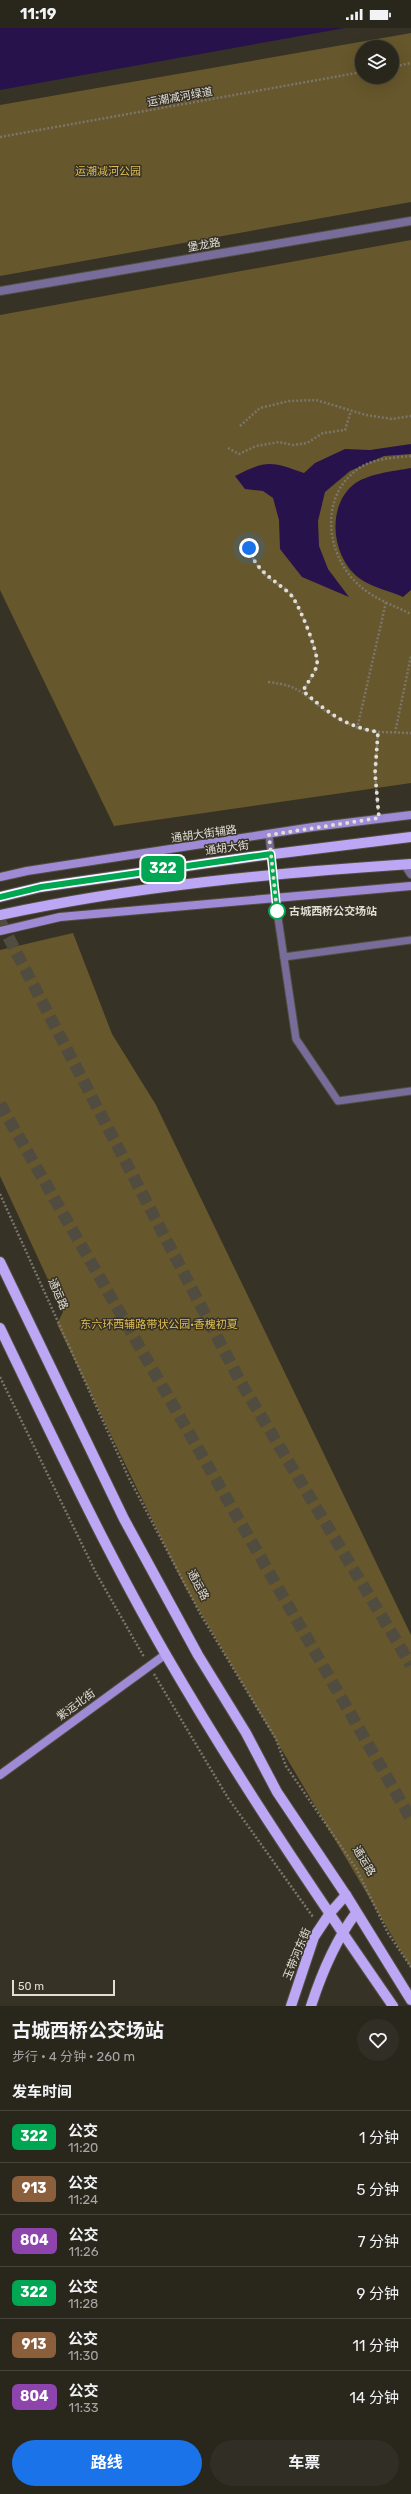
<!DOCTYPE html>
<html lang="zh">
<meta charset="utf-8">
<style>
:root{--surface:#29261c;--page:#312e25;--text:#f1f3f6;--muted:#a5a5a3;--line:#45433b;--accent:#1a73e8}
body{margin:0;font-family:Rubik,"Noto Sans SC",sans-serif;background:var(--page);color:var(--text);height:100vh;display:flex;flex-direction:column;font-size:15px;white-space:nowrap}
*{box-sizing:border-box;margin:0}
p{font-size:13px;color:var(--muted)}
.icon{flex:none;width:22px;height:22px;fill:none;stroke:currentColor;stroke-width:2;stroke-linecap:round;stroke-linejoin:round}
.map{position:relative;height:1978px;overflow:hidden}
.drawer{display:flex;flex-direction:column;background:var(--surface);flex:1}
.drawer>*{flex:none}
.badge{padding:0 8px;border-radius:6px;font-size:14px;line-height:26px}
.tools{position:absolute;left:355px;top:12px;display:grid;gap:8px}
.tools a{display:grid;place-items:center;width:44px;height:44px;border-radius:50%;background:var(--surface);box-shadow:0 4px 16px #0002,0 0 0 1px var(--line);font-size:20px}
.scale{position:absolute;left:12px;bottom:10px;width:103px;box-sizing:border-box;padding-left:4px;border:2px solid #e1ded6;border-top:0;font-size:11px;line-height:14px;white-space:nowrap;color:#e1ded6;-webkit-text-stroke:3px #373226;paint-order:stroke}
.you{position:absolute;width:20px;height:20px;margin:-10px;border:3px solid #fff;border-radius:50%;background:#1a73e8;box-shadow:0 0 0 6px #1a73e833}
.map>.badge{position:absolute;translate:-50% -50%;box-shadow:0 0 0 2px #fff}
h2{padding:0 12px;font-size:15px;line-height:36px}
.round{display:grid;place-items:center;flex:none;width:42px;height:42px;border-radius:21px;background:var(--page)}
.overview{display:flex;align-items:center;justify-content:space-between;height:68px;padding:0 12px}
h1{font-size:19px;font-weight:700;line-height:30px}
.cta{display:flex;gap:8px;margin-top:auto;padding:8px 12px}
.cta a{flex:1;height:46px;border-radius:24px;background:var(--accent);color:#fff;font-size:16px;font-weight:700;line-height:46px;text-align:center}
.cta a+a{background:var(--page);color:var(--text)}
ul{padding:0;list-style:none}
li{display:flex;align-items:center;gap:12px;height:52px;padding:0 12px;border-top:1px solid var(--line)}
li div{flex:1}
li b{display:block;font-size:15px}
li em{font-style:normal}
li .badge{min-width:44px;font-weight:700;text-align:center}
.status{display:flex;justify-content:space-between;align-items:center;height:28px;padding:0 20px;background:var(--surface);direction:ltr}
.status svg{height:11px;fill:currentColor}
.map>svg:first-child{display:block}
.green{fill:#67572c;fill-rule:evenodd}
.water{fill:#27124b}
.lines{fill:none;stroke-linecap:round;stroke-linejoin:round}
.highway-tunnel{stroke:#504c40;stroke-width:12;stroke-dasharray:12 6;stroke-linecap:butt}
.lane-casing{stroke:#524e42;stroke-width:9}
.street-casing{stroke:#524e42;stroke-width:10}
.secondary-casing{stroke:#524e42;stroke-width:10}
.primary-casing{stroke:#524e42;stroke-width:12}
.path{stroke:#7a766c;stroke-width:2.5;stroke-dasharray:2 2;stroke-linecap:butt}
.lane{stroke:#786c9a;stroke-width:7}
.street{stroke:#786c9a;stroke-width:8}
.secondary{stroke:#9f8bd5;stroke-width:8}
.primary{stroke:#bba7f4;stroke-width:10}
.line-casing{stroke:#fff;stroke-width:9}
.line{stroke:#00a651;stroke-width:6}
.walk{stroke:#e1ded6;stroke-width:4;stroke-dasharray:0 7.2}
.stop-dot{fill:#fff;stroke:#00a651;stroke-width:2}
.labels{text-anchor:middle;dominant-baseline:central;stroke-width:3;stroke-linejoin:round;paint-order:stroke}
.street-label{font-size:11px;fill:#e1ded6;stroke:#373226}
.park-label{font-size:11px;fill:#e0bd53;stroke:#373226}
.stop-label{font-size:11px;font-weight:bold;fill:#e1ded6;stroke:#373226;text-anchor:start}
</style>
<div class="status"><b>11:19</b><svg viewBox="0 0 49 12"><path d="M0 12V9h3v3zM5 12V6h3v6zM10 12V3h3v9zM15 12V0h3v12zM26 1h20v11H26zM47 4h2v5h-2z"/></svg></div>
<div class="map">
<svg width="411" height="1978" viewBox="0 0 411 1978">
<rect width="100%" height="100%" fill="#373226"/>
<!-- green -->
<g class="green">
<path d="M 411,5 L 411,174 L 0,248 L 0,77 ZM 362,19 L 392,19 L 392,49 L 362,49 Z"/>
<path d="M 411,212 L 411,755 L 114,798 L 0,562 L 0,287 Z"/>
<path d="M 73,905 L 112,1006 L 156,1077 L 411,1607 L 411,1940 L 183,1555 L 57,1296 L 63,1284 L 0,1148 L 0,922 Z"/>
</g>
<!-- water -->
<g class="water">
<path d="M 0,0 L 345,0 L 0,62 Z"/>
<path d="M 411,416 L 411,426 L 384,428 L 350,443 L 325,464 L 318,493 L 319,518 L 328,541 L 349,569 L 302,549 L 280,521 L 279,492 L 273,470 L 263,463 L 245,461 L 235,448 C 267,432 270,433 304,445 L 315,435 L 345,421 L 370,422 Z"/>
<path d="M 411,440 L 411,562 L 403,569 C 390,563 371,559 359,550 C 332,529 326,480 353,457 C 366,446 394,443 411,440 Z"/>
</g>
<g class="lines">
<!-- highway-tunnel -->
<g class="highway-tunnel">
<path d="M 0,893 L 240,1353 L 411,1637"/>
<path d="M 0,1076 L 411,1791"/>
</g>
<defs>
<g id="lane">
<path d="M 269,807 L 277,883 L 296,1011 L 338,1073 L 411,1063"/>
<path d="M 284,929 L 411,912"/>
</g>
<g id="street">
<path d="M 0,263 L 411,193"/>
<path d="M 405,837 L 411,846"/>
</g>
<g id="secondary">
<path d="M 0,849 L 27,843 L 313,799 L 411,787"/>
<path d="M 0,903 L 60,889 L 411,858"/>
<path d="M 0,1747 L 166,1626"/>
</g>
<g id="primary">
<path d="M 0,869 L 41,859 L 250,829 L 411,809"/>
<path d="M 0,887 C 135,858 274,845 411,836"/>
<path d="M 0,1234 L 124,1491 L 198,1627 L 246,1705 L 277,1764 L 346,1867 L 411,1972"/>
<path d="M 0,1300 C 53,1410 105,1521 166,1627 C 236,1748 314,1864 393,1978"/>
<path d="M 291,1978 L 314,1909 L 330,1885 L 346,1867"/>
<path d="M 311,1978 C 322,1944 335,1913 356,1885"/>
</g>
</defs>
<!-- lane casing -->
<use href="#lane" class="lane-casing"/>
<!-- street casing -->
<use href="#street" class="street-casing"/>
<!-- secondary casing -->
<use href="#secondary" class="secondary-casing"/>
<!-- primary casing -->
<use href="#primary" class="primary-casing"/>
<!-- path -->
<g class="path">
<path d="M 392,39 L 411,35"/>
<path d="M 0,109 L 362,44"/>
<path d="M 240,398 L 260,380 L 289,373 L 316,372 L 366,387 L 392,391 L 411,388"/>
<path d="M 228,420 L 239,426 L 256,418 L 279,414 L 293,417 L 307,415 L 323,405 L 345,402 L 351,383"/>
<path d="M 411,428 C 393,430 373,430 358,441 C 318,469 326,529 360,558 C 374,571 395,578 411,586"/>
<path d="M 246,511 C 250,526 256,539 268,550 C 275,555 285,559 291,566 C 298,573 319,627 317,636 C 316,645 307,655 303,663"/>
<path d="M 268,654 C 302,658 302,666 327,684 C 343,695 359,701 378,704 L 375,745 L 378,782"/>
<path d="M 357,701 L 386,574"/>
<path d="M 378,704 L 411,705"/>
<path d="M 395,705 L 411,628"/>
<path d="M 0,1166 L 128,1448 L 201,1587 L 276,1711 L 286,1738 L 356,1840 L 388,1905 L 411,1939"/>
<path d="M 0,1349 L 96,1545 L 144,1629"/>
<path d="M 154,1646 L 228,1770 L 313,1889"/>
</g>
<!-- lane -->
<use href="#lane" class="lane"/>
<!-- street -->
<use href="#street" class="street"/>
<!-- secondary -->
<use href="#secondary" class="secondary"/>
<!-- primary -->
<use href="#primary" class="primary"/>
</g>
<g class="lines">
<defs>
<path id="line" d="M 0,869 L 41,859 L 271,826 L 277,883"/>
</defs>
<!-- line casing -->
<use href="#line" class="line-casing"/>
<!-- line -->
<use href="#line" class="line"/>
<!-- walk -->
<path class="walk" d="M 249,520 C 255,542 273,551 289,565 C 298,572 319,626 317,636 C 316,644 307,655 303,663 C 327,684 346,699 378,704 L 375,745 L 379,790 L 269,807 L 277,883"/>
</g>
<!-- markers -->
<circle class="stop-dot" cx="277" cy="883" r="8"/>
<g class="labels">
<!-- street labels -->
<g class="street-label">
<text transform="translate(180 69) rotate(-10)">运潮减河绿道</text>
<text transform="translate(204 217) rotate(-10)">堡龙路</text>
<text transform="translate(204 806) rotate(-8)">通胡大街辅路</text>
<text transform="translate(227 820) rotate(-8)">通胡大街</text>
<text transform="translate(58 1266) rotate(67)">通运路</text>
<text transform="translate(198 1557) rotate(62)">通运路</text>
<text transform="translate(76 1677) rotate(-36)">紫运北街</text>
<text transform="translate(364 1833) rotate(59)">通运路</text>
<text transform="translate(297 1926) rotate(-68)">玉带河东街</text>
</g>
<!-- park labels -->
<g class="park-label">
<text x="108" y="143">运潮减河公园</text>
<text x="159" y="1296">东六环西辅路带状公园·香槐初夏</text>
</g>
<!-- stop labels -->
<g class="stop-label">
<text x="289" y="883">古城西桥公交场站</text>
</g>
</g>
</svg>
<div class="tools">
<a><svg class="icon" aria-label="layers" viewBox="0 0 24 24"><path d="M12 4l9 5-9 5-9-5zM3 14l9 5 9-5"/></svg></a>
</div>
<div class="scale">50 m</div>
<div class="you" style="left:249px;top:520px"></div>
<b class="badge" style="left:163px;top:841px;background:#00a651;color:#fff">322</b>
</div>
<section class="drawer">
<div class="overview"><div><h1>古城西桥公交场站</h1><p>步行 · 4 分钟 · 260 m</p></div><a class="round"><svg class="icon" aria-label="heart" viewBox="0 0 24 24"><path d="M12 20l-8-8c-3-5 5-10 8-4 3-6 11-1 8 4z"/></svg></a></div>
<h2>发车时间</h2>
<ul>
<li><span class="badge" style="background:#00a651;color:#fff">322</span><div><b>公交</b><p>11:20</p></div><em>1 分钟</em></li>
<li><span class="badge" style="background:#8b5e3c;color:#fff">913</span><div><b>公交</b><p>11:24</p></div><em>5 分钟</em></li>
<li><span class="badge" style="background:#8e44ad;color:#fff">804</span><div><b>公交</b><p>11:26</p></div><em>7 分钟</em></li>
<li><span class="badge" style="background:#00a651;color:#fff">322</span><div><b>公交</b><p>11:28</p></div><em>9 分钟</em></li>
<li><span class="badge" style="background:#8b5e3c;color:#fff">913</span><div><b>公交</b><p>11:30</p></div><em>11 分钟</em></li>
<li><span class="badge" style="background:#8e44ad;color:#fff">804</span><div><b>公交</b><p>11:33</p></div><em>14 分钟</em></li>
</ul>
<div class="cta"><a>路线</a><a>车票</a></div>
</section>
